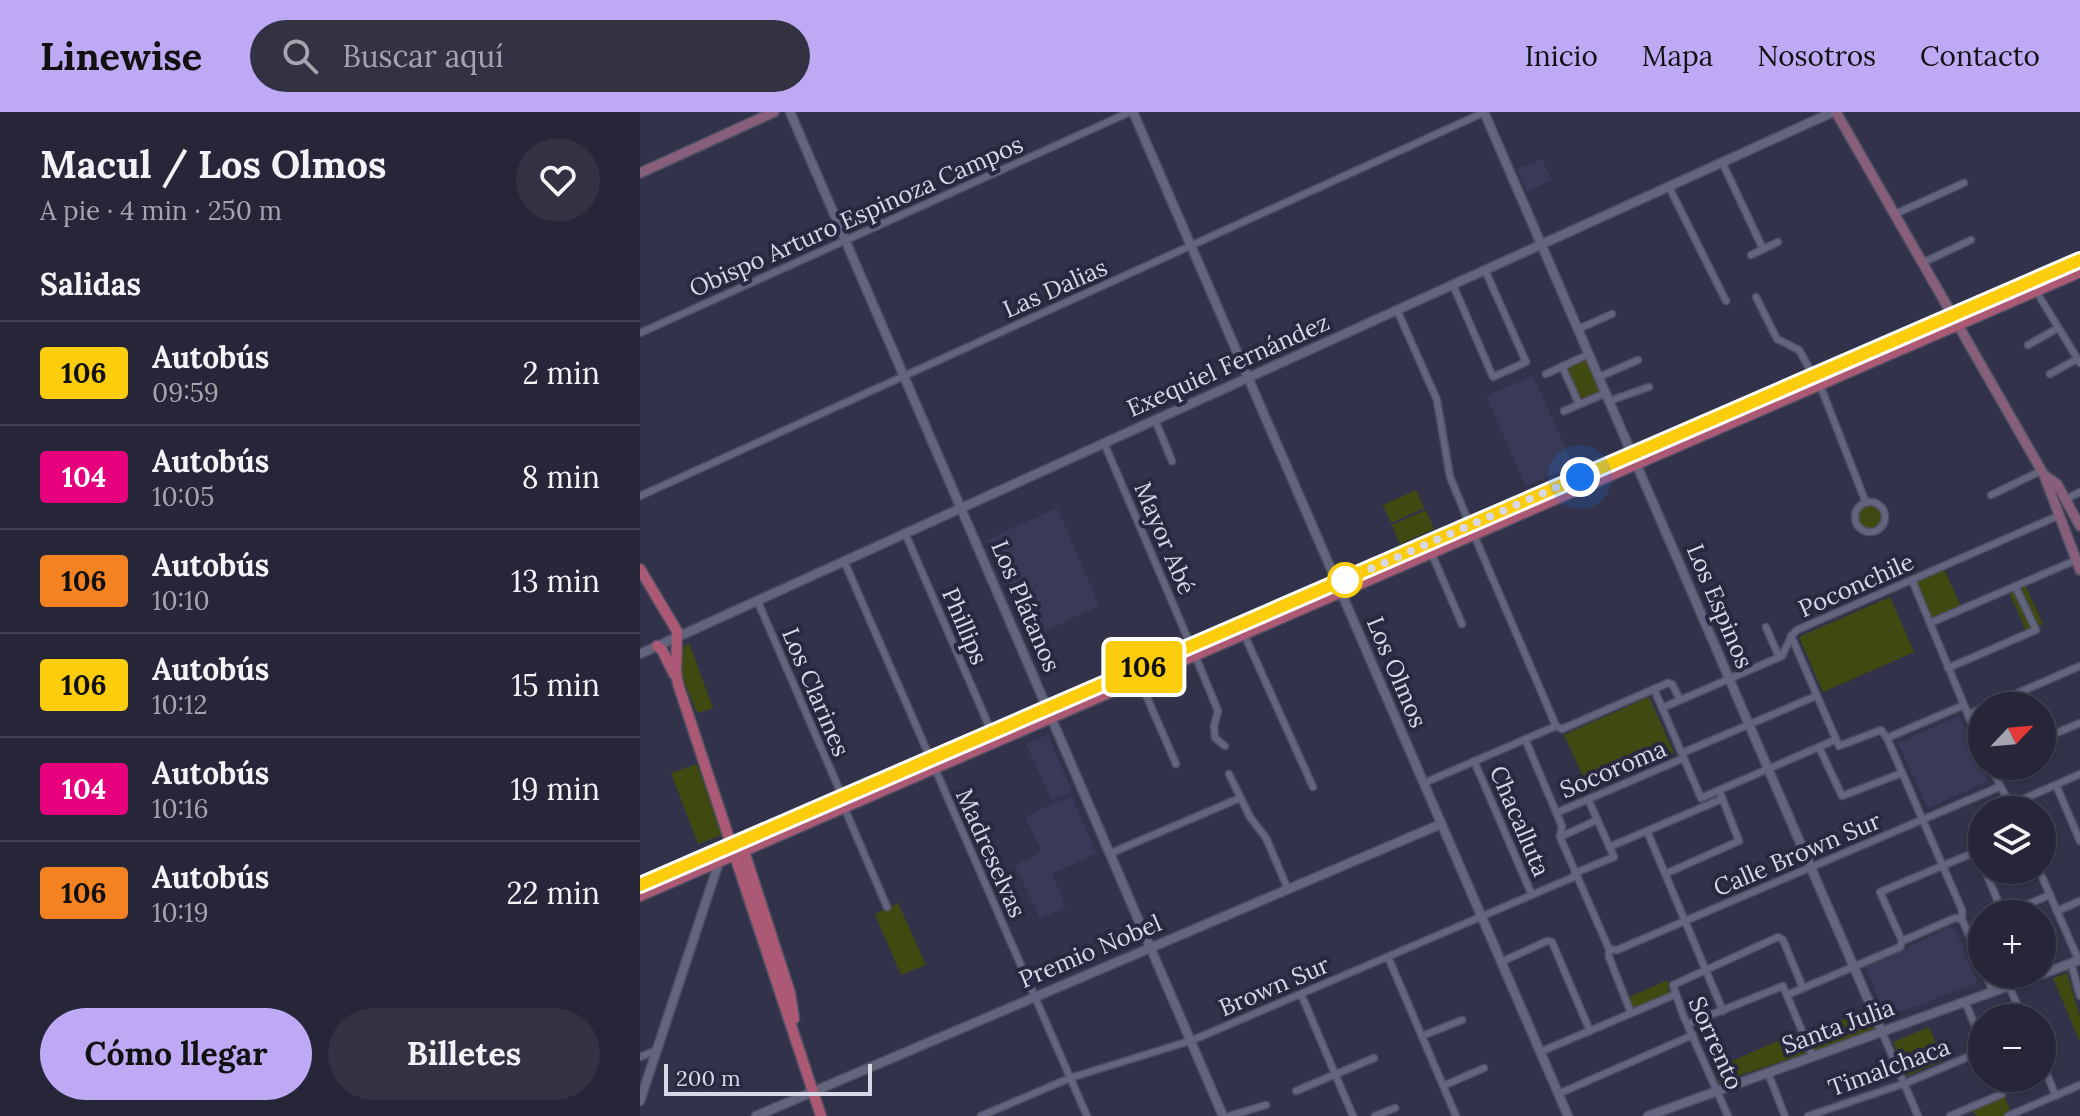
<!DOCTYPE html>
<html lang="es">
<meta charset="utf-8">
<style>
:root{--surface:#262638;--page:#323243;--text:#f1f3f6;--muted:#a4a5ae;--line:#424353;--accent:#bea9f5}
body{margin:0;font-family:Lora,serif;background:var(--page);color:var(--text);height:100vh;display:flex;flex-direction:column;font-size:30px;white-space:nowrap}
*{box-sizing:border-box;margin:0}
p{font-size:26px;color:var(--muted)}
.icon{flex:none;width:44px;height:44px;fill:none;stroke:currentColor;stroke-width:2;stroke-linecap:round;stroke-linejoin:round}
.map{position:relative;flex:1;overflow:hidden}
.panel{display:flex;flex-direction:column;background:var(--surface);width:640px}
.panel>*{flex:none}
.badge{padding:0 16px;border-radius:6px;font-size:28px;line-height:52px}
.needle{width:52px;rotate:64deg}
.controls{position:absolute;left:1328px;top:580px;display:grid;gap:16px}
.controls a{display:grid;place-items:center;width:88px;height:88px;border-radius:50%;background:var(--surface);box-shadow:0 2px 6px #0004,0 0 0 2px var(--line);font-size:40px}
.scale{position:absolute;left:24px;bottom:20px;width:208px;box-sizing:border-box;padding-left:8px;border:4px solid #d7d8e7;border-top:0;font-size:22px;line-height:28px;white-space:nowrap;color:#d7d8e7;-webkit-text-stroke:6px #282840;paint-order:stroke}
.you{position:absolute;width:40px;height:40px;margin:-20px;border:6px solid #fff;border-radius:50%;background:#1a73e8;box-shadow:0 0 0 12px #1a73e833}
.map>.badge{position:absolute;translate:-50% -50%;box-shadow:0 0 0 4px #fff}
h2{padding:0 40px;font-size:30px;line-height:72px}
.round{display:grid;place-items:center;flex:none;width:84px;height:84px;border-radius:42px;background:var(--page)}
.summary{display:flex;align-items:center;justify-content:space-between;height:136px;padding:0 40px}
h1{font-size:38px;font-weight:700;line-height:60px}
.cta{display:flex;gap:16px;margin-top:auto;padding:16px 40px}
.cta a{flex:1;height:92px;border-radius:48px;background:var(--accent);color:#111;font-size:32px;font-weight:700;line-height:92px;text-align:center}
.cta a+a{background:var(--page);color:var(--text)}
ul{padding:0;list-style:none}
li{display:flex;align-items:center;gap:24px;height:104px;padding:0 40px;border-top:2px solid var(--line)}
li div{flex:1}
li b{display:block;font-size:30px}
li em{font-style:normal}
li .badge{min-width:88px;font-weight:700;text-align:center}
header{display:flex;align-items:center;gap:48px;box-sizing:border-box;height:112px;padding:0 40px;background:var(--accent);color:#111}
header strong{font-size:38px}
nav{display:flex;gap:44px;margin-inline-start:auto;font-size:28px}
.search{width:560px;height:72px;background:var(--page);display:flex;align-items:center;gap:20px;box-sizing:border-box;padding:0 28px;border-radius:44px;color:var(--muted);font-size:30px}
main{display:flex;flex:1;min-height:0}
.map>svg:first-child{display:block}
.built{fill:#393a58}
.green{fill:#404a10}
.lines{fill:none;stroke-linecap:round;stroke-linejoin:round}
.minor-casing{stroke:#4f4f63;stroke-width:9}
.tertiary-casing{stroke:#4f4f63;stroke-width:11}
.secondary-casing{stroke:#4f4f63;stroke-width:12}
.primary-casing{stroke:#4f4f63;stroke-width:13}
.minor{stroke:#63657f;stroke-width:6}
.tertiary{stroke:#63657f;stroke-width:8}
.secondary{stroke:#875f7a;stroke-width:9}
.primary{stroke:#ab5974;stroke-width:10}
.line-casing{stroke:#fff;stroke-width:18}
.line{stroke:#fccd0d;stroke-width:12}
.walk{stroke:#d7d8e7;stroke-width:8;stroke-dasharray:0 14.4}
.stop-dot{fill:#fff;stroke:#fccd0d;stroke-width:4}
.labels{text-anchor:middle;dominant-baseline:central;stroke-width:8;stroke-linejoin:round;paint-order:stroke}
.street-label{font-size:24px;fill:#d7d8e7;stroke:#282840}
</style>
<header>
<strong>Linewise</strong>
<div class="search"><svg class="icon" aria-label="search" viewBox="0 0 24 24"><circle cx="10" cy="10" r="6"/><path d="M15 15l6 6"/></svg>Buscar aquí</div>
<nav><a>Inicio</a><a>Mapa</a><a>Nosotros</a><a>Contacto</a></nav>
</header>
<main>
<section class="panel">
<div class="summary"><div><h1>Macul / Los Olmos</h1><p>A pie · 4 min · 250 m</p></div><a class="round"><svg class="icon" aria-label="heart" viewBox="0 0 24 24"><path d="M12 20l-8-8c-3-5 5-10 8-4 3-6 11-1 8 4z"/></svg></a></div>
<h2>Salidas</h2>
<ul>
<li><span class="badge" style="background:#fccd0d;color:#111">106</span><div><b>Autobús</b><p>09:59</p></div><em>2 min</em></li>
<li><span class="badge" style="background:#e6007e;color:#fff">104</span><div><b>Autobús</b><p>10:05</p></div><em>8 min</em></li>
<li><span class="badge" style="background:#f58220;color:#111">106</span><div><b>Autobús</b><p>10:10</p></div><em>13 min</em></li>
<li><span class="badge" style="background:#fccd0d;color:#111">106</span><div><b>Autobús</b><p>10:12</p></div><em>15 min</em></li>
<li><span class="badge" style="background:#e6007e;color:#fff">104</span><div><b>Autobús</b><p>10:16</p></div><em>19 min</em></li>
<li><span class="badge" style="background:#f58220;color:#111">106</span><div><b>Autobús</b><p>10:19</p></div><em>22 min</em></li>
</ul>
<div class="cta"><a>Cómo llegar</a><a>Billetes</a></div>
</section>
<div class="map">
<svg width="1440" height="1004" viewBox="0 0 1440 1004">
<rect width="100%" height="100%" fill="#32334a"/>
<!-- built -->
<g class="built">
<path d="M 902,47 L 912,68 L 887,80 L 877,57 Z"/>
<path d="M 893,263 L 933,353 L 886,374 L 846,284 Z"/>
<path d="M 417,396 L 459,494 L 390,525 L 347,428 Z"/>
<path d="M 1319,604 L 1348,669 L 1288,696 L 1258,631 Z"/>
<path d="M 408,623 L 432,680 L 412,689 L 386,632 Z"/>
<path d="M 431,684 L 457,741 L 412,762 L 426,795 L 400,807 L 375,753 L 402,740 L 385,705 Z"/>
<path d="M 1310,815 L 1315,818 L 1337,868 L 1335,872 L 1249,904 L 1244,902 L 1226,855 Z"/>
</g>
<!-- green -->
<g class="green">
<path d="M 949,242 L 966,281 L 939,292 L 922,254 Z"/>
<path d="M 776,378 L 784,396 L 751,411 L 743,393 Z"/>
<circle cx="1230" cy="405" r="15"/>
<path d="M 786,398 L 794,417 L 760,432 L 752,413 Z"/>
<path d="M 1304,457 L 1321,495 L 1292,507 L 1276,470 Z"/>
<path d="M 1385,473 L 1403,512 L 1386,519 L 1369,480 Z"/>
<path d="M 1250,485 L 1274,540 L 1183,580 L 1159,525 Z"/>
<path d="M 49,531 L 73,596 L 57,601 L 42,564 L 42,536 Z"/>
<path d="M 1009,585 L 1034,641 L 950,679 L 924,623 Z"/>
<path d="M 57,652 L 82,723 L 58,732 L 31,661 Z"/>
<path d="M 258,791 L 286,853 L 261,863 L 235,802 Z"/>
<path d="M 1427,861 L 1440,904 L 1440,930 L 1413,866 Z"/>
<path d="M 1028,868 L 1029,881 L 992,897 L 987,886 Z"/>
<path d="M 1226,898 L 1234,917 L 1175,939 L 1168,922 Z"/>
<path d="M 1289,915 L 1303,949 L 1267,964 L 1253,930 Z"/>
<path d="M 1158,920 L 1167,941 L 1079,970 L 1074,957 Z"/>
<path d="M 1364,984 L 1371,1000 L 1363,1004 L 1336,1004 L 1333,998 Z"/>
</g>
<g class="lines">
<defs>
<g id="minor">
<path d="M 1082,50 L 1123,137"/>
<path d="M 1029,75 L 1086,189"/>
<path d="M 1255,102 L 1324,71"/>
<path d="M 1111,143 L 1138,130"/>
<path d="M 1282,151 L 1331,128"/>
<path d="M 813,173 L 853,265 L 886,250 L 845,158"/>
<path d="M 1396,179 L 1440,251"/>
<path d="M 1116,185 L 1137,227 L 1159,238 L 1173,263"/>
<path d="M 757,198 L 797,288 L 810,365 L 830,413"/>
<path d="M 938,217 L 972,202"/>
<path d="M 0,221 L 490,0"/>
<path d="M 1388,233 L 1418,216"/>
<path d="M 922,254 L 939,292"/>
<path d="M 906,262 L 949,242"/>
<path d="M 1410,262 L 1437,247"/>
<path d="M 959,265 L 998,248"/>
<path d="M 1180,273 L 1226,391"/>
<path d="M 969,289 L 1009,275"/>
<path d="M 924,299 L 966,281"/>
<path d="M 515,308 L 532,349"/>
<path d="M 464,331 L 551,534"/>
<path d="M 1351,383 L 1401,359"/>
<path d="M 0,384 L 845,0"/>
<path d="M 1426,387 L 1440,380"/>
<circle cx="1230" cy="405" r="15"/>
<path d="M 265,421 L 352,621"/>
<path d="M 834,423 L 916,614"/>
<path d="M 791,440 L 822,512"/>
<path d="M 204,449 L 447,1004"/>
<path d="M 1272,468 L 1342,636"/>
<path d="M 117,488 L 203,686"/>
<path d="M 1290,511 L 1436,448"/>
<path d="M 1126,515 L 1139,545"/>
<path d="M 604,522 L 673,675"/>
<path d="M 1151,524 L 1199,634 L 1241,618 L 1247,626 L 1324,593"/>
<path d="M 555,543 L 578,599 L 574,614 L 575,626 L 585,634"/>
<path d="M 1308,556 L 1396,518 L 1375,474"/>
<path d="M 499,567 L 536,652"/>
<path d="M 1014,577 L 1061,686 L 1195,628"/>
<path d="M 1348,594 L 1440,554"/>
<path d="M 1022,596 L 1142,544 L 1152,523 L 1157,518 L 1420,403"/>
<path d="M 1328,603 L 1342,596"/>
<path d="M 1247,626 L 1322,798 L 1322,807 L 1342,853"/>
<path d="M 885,627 L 922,714 L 920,725 L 969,837 L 969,845 L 991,901"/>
<path d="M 1402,627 L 1440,611"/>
<path d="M 1179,635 L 1202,684 L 1262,661"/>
<path d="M 1042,641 L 1176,584"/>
<path d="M 834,649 L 892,783"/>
<path d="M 1350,654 L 1373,698"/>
<path d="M 589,662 L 610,705 L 626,726 L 648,777"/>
<path d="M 784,671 L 916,614 L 922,617 L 1028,571 L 1032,572 L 1040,588"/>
<path d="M 1416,673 L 1440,729"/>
<path d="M 1370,693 L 1440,662"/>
<path d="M 204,695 L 247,795"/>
<path d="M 916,701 L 1044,646"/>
<path d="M 1007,719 L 1083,899"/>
<path d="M 920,725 L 957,708"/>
<path d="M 969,735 L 1082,687"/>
<path d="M 471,741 L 600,686"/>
<path d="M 1345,758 L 1363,802"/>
<path d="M 1399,758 L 1439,849"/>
<path d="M 935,761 L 974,745 L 948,687"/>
<path d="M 1025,762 L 1099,729 L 1079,678"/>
<path d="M 1417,799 L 1440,789"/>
<path d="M 1365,802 L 1410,783"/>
<path d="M 1327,819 L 1342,812"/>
<path d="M 1262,829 L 1240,780 L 1338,739 L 1342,750"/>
<path d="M 969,837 L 977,838 L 1359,675"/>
<path d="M 748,845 L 816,1004"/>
<path d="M 861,850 L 907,829 L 912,830 L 950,919"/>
<path d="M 1431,851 L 1440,884"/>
<path d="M 1346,862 L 1353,880"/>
<path d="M 1369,874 L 1383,906"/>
<path d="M 661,882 L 713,1004"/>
<path d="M 1147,883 L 1260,835 L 1262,829 L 1315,806 L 1322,807"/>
<path d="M 1325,890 L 1342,930"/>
<path d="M 1048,912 L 1143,874 L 1173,945"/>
<path d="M 1242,920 L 1278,1004"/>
<path d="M 782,924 L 822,908"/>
<path d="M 900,940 L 1034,883"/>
<path d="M 0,945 L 17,938"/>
<path d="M 1402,951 L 1416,984"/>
<path d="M 1128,961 L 1145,1004"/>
<path d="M 803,974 L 844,956"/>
<path d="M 656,979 L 734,946"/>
<path d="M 918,982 L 1053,923"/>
<path d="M 341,1004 L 430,966 L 553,928 L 936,764"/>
<path d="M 589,1004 L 626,993"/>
<path d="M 735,1004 L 755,996"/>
<path d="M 1088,1004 L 1043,903 L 1033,873 L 1138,825 L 1143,828 L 1163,876"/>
<path d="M 1168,1004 L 1266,971 L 1342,939"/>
<path d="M 1310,1004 L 1362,982 L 1357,966"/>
<path d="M 1368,1004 L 1440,973"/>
</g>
<g id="tertiary">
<path d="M 150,0 L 583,1004"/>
<path d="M 493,0 L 928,1004"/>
<path d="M 844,0 L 1242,920"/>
<path d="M 0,542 L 1193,0"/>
<path d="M 1402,862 L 1440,848"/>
<path d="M 0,989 L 80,747"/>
<path d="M 116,1004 L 801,712"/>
<path d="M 1008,1004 L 1402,862"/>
</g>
<g id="secondary">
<path d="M 1196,0 L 1404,363 L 1440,458"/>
<path d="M 0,61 L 134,0"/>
<path d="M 1404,363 L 1417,372 L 1440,414"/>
</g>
<g id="primary">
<path d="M 0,457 L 37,519 L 36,560 L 38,572 L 181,1004"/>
<path d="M 17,534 L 22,538 L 34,562"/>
<path d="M 104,739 L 150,881 L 154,907"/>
<path d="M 0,773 L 1440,148"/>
<path d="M 0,784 L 1440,160"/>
</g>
</defs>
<!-- minor casing -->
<use href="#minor" class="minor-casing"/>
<!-- tertiary casing -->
<use href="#tertiary" class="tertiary-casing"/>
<!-- secondary casing -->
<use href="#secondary" class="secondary-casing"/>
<!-- primary casing -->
<use href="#primary" class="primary-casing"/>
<!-- minor -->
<use href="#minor" class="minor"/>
<!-- tertiary -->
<use href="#tertiary" class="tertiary"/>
<!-- secondary -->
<use href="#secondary" class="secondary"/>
<!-- primary -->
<use href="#primary" class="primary"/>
</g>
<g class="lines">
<defs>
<path id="line" d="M 0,773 L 1440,148"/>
</defs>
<!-- line casing -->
<use href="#line" class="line-casing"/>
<!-- line -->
<use href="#line" class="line"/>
<!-- walk -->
<path class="walk" d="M 705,468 L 940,365"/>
</g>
<!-- markers -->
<circle class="stop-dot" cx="705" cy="468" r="16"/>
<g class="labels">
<!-- street labels -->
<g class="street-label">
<text transform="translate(216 104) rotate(-24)">Obispo Arturo Espinoza Campos</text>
<text transform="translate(415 176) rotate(-24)">Las Dalias</text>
<text transform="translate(588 253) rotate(-24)">Exequiel Fernández</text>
<text transform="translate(525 426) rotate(67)">Mayor Abé</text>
<text transform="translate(1216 473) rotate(-24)">Poconchile</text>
<text transform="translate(386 494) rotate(67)">Los Plátanos</text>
<text transform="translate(1080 494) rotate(67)">Los Espinos</text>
<text transform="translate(325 514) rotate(67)">Phillips</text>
<text transform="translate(757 560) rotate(67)">Los Olmos</text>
<text transform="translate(176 580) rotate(67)">Los Clarines</text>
<text transform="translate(973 657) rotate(-23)">Socoroma</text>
<text transform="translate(880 709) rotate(67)">Chacalluta</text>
<text transform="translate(351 741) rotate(66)">Madreselvas</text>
<text transform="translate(1157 742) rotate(-23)">Calle Brown Sur</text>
<text transform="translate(450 839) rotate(-23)">Premio Nobel</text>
<text transform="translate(634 874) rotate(-23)">Brown Sur</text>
<text transform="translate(1198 914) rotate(-20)">Santa Julia</text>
<text transform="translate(1076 931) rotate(66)">Sorrento</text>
<text transform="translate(1249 955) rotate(-20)">Timalchaca</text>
</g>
</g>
</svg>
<div class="controls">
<a><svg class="needle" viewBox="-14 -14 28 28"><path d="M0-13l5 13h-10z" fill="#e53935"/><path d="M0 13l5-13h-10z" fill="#a4a5ae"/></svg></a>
<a><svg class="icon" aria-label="layers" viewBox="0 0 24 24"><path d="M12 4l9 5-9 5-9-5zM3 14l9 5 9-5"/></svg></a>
<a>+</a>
<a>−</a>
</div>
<div class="scale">200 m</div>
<div class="you" style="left:940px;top:365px"></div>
<b class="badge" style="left:504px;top:555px;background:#fccd0d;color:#111">106</b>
</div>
</main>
